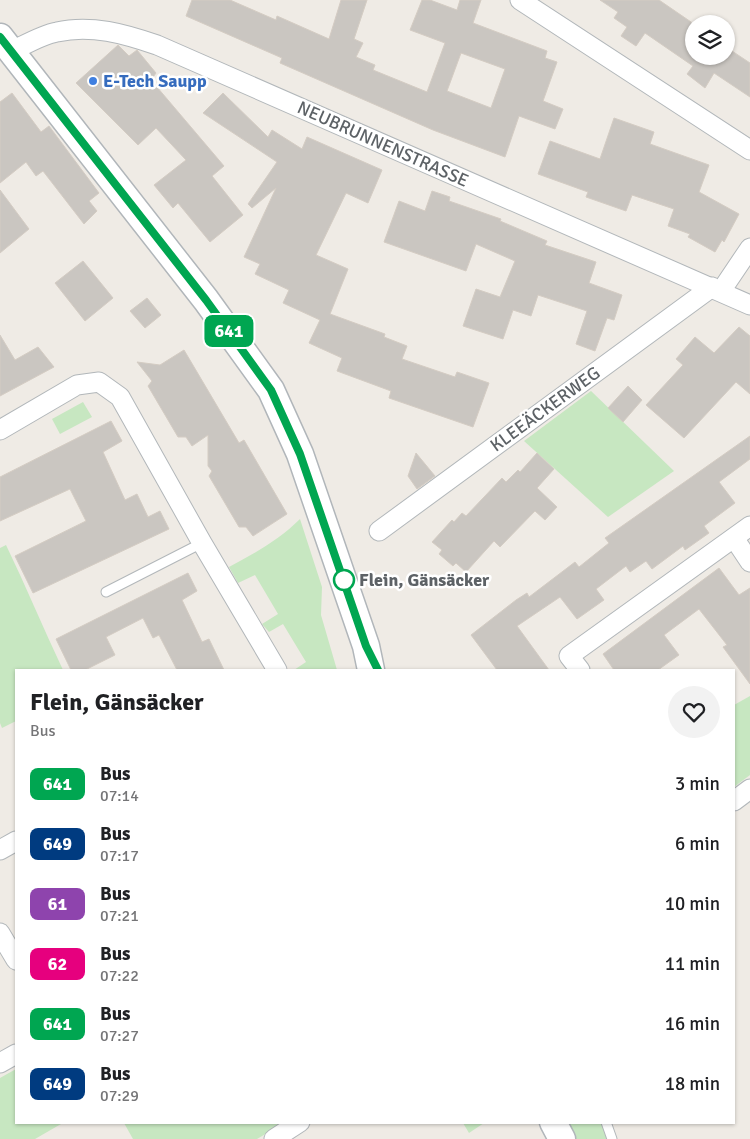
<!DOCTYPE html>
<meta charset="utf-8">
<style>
:root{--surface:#fff;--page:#f2f2f2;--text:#202124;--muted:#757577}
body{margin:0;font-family:Signika,sans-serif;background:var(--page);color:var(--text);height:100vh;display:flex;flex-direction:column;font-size:19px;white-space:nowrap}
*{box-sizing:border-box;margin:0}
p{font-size:16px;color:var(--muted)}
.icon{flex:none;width:28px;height:28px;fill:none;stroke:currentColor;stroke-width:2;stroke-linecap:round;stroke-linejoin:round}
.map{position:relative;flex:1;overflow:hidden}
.details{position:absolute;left:15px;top:669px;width:720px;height:455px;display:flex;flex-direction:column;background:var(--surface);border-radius:0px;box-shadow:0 1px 4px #0004}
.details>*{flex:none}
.badge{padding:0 10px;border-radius:8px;font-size:18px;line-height:32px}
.buttons{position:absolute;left:685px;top:15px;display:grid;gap:10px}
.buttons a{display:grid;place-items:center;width:50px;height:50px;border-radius:50%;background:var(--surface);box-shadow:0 1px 4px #0004;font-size:25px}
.map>.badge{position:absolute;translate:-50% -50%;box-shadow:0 0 0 2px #fff}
.round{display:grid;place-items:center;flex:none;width:52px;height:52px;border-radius:26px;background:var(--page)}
.headline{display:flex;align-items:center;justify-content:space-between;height:85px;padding:0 15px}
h1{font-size:24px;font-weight:700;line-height:38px}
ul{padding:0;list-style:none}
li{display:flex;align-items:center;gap:15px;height:60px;padding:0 15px}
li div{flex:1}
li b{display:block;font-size:19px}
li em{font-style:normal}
li .badge{min-width:55px;font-weight:700;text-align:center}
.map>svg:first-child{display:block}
.green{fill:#c7e7c1}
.building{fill:#cac6c1;stroke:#d4ccc3;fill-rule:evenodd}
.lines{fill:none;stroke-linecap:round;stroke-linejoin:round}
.lane-casing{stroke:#b2b7ba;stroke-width:11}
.street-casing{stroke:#b2b7ba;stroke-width:21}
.secondary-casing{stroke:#b1b6ba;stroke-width:29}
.lane{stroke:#fff;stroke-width:9}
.street{stroke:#fff;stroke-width:19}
.secondary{stroke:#fff;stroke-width:26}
.line-casing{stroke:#fff;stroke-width:11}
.line{stroke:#00a651;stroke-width:8}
.shop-dot{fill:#3f7fe0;stroke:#fff;stroke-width:2}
.stop-dot{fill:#fff;stroke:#00a651;stroke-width:2.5}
.labels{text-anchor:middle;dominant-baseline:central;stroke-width:5;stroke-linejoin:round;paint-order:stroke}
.shop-label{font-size:18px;font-weight:bold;fill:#366cbe;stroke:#fff;text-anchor:start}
.street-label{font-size:18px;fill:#5d6266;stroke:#fff}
.stop-label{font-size:18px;font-weight:bold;fill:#5d6266;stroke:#fff;text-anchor:start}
</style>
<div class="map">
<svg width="750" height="1139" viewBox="0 0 750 1139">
<rect width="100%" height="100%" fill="#efebe5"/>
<!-- green -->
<g class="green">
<path d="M 591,391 L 674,471 L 608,517 L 524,441 Z"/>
<path d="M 83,402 L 92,417 L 60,434 L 52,419 Z"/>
<path d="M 300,519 L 322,587 L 321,615 L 337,670 L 294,670 L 306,662 L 283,624 L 269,632 L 262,624 L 278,614 L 255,575 L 238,583 L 229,567 C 255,553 279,540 300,519 Z"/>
<path d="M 6,545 C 26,586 43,628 63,670 L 16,670 L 16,721 L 2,728 L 0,723 L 0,548 Z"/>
<path d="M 750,696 L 750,775 L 734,787 L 734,705 Z"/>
<path d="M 16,1069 L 16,1122 L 61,1124 L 35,1139 L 0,1139 L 0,1078 Z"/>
<path d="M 124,1123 L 284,1123 L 257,1139 L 133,1139 Z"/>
<path d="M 463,1123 L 484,1123 L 469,1133 Z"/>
<path d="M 560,1123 L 603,1123 L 609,1139 L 568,1139 Z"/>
</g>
<!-- building -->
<g class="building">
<path d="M 192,0 L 230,0 L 276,20 L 277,16 L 329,39 L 341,0 L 367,0 L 354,39 L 363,43 L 356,57 L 375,65 L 373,70 L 427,92 L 445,43 L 410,30 L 422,0 L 430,0 L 457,10 L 460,0 L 481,0 L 473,23 L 547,51 L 545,58 L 557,62 L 543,101 L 563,109 L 555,129 L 519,116 L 505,157 L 433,130 L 280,63 L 282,58 L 186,16 ZM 461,53 L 505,69 L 491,108 L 447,91 Z"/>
<path d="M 600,0 L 659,0 L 694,24 L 691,24 L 694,26 L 694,56 L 726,56 L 726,47 L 750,63 L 750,97 L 714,73 L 705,88 L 687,74 L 693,66 L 645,33 L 636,46 L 621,36 L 627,27 L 614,18 L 618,12 Z"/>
<path d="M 118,45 L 129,56 L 137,50 L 156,73 L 151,80 L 224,166 L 212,176 L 243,215 L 210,242 L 178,203 L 173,208 L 154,185 L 186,160 L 156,128 L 138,145 L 76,83 Z"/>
<path d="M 12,93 L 41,132 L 49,126 L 99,193 L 89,201 L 97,211 L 84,224 L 43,171 L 36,176 L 26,162 L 0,183 L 0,102 Z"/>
<path d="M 223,93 L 268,137 L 272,130 L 302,149 L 307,137 L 382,170 L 368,203 L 346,193 L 316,255 L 348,269 L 330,314 L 385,334 L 384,337 L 407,346 L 402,359 L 455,377 L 457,372 L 489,383 L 473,427 L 389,398 L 391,391 L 337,371 L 342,358 L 309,343 L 320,320 L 283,303 L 289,290 L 255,274 L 260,264 L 244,257 L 276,188 L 252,208 L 248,204 L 277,162 L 203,113 Z"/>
<path d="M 614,118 L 654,132 L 650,144 L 709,165 L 699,192 L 739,214 L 724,242 L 722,240 L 715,252 L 688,237 L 690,234 L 668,226 L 674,209 L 632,195 L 626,211 L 586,197 L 588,192 L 538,174 L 550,141 L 600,159 Z"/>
<path d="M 0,190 L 29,229 L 0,253 Z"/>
<path d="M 432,191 L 450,197 L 449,201 L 501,219 L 500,221 L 547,241 L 545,245 L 596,262 L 589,283 L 622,295 L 614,320 L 607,318 L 595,351 L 576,344 L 587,311 L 538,295 L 531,316 L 513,310 L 503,339 L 463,326 L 476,289 L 500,297 L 515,261 L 476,244 L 466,271 L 384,242 L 399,201 L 425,211 Z"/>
<path d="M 83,261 L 113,298 L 85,321 L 55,283 Z"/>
<path d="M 147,298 L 161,315 L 145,328 L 130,311 Z"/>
<path d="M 739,327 L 750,336 L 750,394 L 736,382 L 684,438 L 646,405 L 683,365 L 676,359 L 695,337 L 714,353 Z"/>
<path d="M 0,335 L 15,360 L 38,347 L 54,367 L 0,396 Z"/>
<path d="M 184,350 L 239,443 L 244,440 L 287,514 L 253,536 L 246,527 L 239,527 L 209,476 L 212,471 L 208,466 L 208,435 L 192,446 L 186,437 L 178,437 L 148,386 L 152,381 L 137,362 L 160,365 Z"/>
<path d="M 628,386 L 642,400 L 623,422 L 608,408 Z"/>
<path d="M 111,421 L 122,441 L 103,452 L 125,500 L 137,494 L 148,517 L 160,511 L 169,529 L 33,593 L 15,556 L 86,521 L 70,489 L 0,521 L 0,477 Z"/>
<path d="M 750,436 L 750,459 L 719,482 L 735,503 L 704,526 L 709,533 L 685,550 L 683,546 L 652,569 L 646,561 L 630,572 L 626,566 L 596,589 L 604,600 L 577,619 L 560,597 L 517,626 L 549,670 L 497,670 L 471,635 L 516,600 L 527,593 L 529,597 L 575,562 L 579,567 L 609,543 L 605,538 Z"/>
<path d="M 416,453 L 435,476 L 417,489 L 408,476 Z"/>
<path d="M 537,453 L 554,469 L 537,488 L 557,507 L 545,520 L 535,511 L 500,547 L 494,541 L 466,572 L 456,563 L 453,566 L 439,554 L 442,550 L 432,542 L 452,520 L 454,522 L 462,513 L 466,516 L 502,478 L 506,482 L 518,470 L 520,472 Z"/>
<path d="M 719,568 L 739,595 L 750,588 L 750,684 L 723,647 L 727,645 L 699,609 L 664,635 L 679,655 L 658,670 L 614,670 L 603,654 Z"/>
<path d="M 188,573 L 197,591 L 182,600 L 202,642 L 209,639 L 224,670 L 177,670 L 159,635 L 153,638 L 143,618 L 106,637 L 115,655 L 85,670 L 71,670 L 56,639 Z"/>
</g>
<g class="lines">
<defs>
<g id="lane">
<path d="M 106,592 L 202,543"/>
<path d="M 606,1122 L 612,1139"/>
</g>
<g id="street">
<path d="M 520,0 L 750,150"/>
<path d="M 10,52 C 25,45 41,35 57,32 C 91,24 125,34 157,45 L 750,305"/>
<path d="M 721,291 L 750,248"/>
<path d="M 0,430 L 77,385 L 99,382 L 120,397 L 202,543 L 277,670"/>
<path d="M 379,531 L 712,287"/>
<path d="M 734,538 L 750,562"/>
<path d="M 580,670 L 569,656 L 750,526"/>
<path d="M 734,801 L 750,789"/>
<path d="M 0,850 L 16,841"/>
<path d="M 0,933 L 16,960"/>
<path d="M 0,1063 L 16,1054"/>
<path d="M 274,1139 L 300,1122"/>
</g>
<g id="secondary">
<path d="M 0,37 L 206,300 L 271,390 L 300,454 L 366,646 L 371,670"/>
<path d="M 553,1122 L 562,1139"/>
</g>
</defs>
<!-- lane casing -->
<use href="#lane" class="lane-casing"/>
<!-- street casing -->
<use href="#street" class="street-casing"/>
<!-- secondary casing -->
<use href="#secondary" class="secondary-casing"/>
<!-- lane -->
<use href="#lane" class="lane"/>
<!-- street -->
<use href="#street" class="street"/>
<!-- secondary -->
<use href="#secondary" class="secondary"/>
</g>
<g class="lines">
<defs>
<path id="line" d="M 0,37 L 206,300 L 271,390 L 300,454 L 366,646 L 378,670"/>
</defs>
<!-- line casing -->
<use href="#line" class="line-casing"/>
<!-- line -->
<use href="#line" class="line"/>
</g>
<!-- markers -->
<circle class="shop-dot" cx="93" cy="81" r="5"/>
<circle class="stop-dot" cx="344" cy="580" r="10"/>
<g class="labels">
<!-- shop labels -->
<g class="shop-label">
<text x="103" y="81">E-Tech Saupp</text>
</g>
<!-- street labels -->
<g class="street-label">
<text transform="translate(383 144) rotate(24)">NEUBRUNNENSTRASSE</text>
<text transform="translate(545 409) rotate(-36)">KLEEÄCKERWEG</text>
</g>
<!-- stop labels -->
<g class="stop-label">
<text x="359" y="580">Flein, Gänsäcker</text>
</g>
</g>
</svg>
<div class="buttons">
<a><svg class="icon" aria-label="layers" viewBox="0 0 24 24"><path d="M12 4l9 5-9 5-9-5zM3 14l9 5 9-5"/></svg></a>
</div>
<b class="badge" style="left:229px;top:331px;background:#00a651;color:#fff">641</b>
<section class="details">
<div class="headline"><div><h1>Flein, Gänsäcker</h1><p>Bus</p></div><a class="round"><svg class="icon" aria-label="heart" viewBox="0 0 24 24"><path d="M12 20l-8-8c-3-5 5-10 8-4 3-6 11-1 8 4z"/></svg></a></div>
<ul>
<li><span class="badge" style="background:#00a651;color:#fff">641</span><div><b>Bus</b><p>07:14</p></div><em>3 min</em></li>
<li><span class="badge" style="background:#003b80;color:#fff">649</span><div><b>Bus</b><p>07:17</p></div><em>6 min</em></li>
<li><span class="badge" style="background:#8e44ad;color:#fff">61</span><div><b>Bus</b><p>07:21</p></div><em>10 min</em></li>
<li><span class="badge" style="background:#e6007e;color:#fff">62</span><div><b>Bus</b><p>07:22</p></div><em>11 min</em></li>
<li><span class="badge" style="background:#00a651;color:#fff">641</span><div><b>Bus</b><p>07:27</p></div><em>16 min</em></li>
<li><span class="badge" style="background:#003b80;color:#fff">649</span><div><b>Bus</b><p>07:29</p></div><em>18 min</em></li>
</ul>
</section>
</div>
